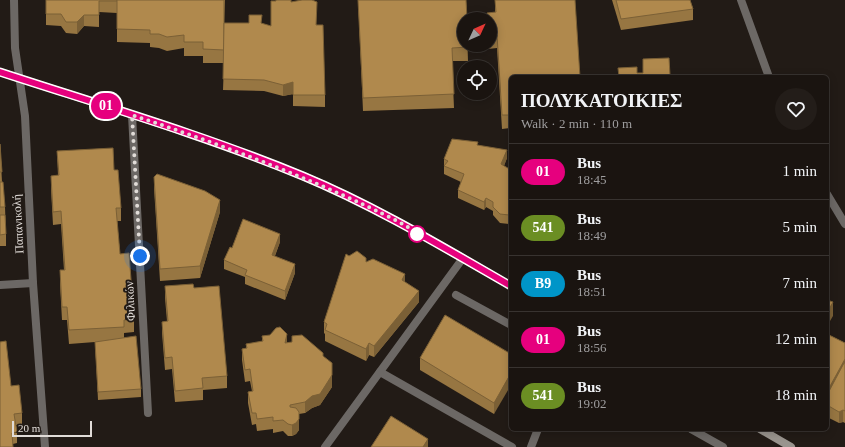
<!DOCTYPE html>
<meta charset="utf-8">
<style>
:root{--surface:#1a1410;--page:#231d19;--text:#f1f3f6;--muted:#9f9e9f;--line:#383330}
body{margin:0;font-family:"Times New Roman",serif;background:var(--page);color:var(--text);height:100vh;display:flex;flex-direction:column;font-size:15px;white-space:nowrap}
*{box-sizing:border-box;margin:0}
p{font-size:13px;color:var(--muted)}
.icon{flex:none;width:22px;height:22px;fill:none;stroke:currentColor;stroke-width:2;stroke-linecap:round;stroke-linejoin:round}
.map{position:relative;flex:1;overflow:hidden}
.panel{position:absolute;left:509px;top:75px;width:320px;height:356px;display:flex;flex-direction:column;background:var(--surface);border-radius:6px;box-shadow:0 2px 10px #0003,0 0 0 1px var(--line)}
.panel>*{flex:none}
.badge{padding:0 8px;border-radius:13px;font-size:14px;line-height:26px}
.needle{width:26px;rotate:46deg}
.tools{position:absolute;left:457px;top:12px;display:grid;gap:8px}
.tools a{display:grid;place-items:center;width:40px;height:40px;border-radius:50%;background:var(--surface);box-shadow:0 2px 10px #0003,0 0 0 1px var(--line);font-size:20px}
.scale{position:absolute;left:12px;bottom:10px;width:80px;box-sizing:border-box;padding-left:4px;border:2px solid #e1dcd8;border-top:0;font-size:11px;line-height:14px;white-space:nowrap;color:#e1dcd8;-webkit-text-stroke:3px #221b16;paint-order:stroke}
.you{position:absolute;width:20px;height:20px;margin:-10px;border:3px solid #fff;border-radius:50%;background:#1a73e8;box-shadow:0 0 0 6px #1a73e833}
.map>.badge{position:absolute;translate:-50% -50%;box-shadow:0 0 0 2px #fff}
.round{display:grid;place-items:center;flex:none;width:42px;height:42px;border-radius:21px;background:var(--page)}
.overview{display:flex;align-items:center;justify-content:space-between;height:68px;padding:0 12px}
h1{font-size:19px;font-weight:700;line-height:30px}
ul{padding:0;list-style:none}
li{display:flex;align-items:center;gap:12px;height:56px;padding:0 12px;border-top:1px solid var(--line)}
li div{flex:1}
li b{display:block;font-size:15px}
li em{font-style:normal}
li .badge{min-width:44px;font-weight:700;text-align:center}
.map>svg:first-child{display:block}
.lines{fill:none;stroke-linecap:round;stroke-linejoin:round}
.service{stroke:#6c6865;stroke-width:8}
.pedestrian{stroke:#6c6865;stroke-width:8}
.minor{stroke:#6c6865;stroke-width:8}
.tertiary{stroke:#6c6865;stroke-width:8}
.secondary{stroke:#99948e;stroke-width:8}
.wall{fill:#977642}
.shaded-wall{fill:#7b6036}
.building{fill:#b0894d;stroke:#7b6036}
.line-casing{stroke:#fff;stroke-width:9}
.line{stroke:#e6007e;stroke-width:6}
.walk{stroke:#e1dcd8;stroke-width:4;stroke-dasharray:0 7.2}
.stop-dot{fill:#fff;stroke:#e6007e;stroke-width:2}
.labels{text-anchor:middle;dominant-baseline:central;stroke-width:4;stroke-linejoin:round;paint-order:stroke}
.street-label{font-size:12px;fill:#e1dcd8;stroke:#221b16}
</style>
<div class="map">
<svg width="845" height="447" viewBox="0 0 845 447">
<rect width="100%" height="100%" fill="#221b16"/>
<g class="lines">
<!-- service -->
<path class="service" d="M 132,115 L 148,413"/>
<!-- pedestrian -->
<g class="pedestrian">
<path d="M 456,295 L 511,325"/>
<path d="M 691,429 L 723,447"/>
</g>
<!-- minor -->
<g class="minor">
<path d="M 14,0 L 15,48 L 25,116 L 33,283 L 45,447"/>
<path d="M 0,285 L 33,283"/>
<path d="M 380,372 L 512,447"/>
<path d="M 325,447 L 463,258"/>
<path d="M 531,447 L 538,429"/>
</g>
<!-- tertiary -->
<g class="tertiary">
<path d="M 741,0 L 769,77"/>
<path d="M 827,194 L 845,224"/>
</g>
<!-- secondary -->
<g class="secondary">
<path d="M 0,72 C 101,105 204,135 303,176 C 375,206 443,247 511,286"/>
<path d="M 760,429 L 791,447"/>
</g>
</g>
<!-- wall -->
<g class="wall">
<path d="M 46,0 L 225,0 L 224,23 L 262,24 L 271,26 L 291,2 L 317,25 L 325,95 L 325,107 L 293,106 L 293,94 L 283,96 L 264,91 L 223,90 L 224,63 L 203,63 L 203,56 L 184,56 L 184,48 L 167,51 L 159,48 L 150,47 L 150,43 L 117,42 L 117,9 L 117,13 L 99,12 L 99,27 L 84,26 L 77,34 L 66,33 L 61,26 L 46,25 Z"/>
<path d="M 358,0 L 466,0 L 468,61 L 452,61 L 454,108 L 363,111 Z"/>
<path d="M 495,0 L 575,0 L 511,77 L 511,128 L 502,129 L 497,48 L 488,49 L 488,45 L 490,45 L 490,19 L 495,13 Z"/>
<path d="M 612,0 L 690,0 L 693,9 L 693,20 L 621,30 Z"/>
<path d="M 0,144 L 2,182 L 5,207 L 6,234 L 6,246 L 0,246 Z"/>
<path d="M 478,145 L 507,158 L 504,166 L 511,170 L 511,223 L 509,224 L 500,223 L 493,215 L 493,211 L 486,207 L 484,210 L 458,198 L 458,190 L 461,182 L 444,174 L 444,159 Z"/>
<path d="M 57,151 L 114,170 L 121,208 L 121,221 L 117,221 L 120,254 L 134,319 L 134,332 L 124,333 L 124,338 L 141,389 L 141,397 L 98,400 L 95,342 L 69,344 L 67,320 L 62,320 L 60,284 L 60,270 L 64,270 L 61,224 L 53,225 L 51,189 L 51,176 L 58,176 Z"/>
<path d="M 154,177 L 220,212 L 200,278 L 160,281 L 154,188 Z"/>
<path d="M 280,242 L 275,256 L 295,273 L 285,300 L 245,284 L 245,277 L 224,269 L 224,260 L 232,248 Z"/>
<path d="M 366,262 L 405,282 L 419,302 L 374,357 L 369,355 L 366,361 L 325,341 L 325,334 L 324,333 L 324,322 Z"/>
<path d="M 165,286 L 194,288 L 227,376 L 227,388 L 203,390 L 203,400 L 175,402 L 172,369 L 165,370 L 162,333 L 162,322 L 167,321 L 165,298 Z"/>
<path d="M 827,334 L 845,343 L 845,423 L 843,422 L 839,423 L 827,417 Z"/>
<path d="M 262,336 L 287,343 L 292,342 L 292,336 L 323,357 L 332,387 L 320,405 L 312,408 L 305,413 L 299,414 L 299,430 L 296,434 L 292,436 L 288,436 L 283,431 L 273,433 L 273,429 L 257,431 L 256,424 L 252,425 L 248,403 L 248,392 L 252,391 L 250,381 L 245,382 L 242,360 L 242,349 L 246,348 L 246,344 L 262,342 Z"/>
<path d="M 511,354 L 494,414 L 420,370 L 420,358 Z"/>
<path d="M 11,386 L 22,413 L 22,424 L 16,425 L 17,432 L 17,443 L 0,447 Z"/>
</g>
<!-- shaded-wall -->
<g class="shaded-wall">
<path d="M 84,15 L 84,26 L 77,34 L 77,22 Z"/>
<path d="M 293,82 L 293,94 L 283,96 L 283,85 Z"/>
<path d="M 507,150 L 507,158 L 501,173 L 501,164 Z"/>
<path d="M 486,198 L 486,207 L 484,210 L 484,202 Z"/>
<path d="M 220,200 L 220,212 L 200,278 L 200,266 Z"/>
<path d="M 511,214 L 511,223 L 509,224 L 509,215 Z"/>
<path d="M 280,234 L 280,242 L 272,263 L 272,255 Z"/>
<path d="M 295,264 L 295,273 L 285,300 L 285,291 Z"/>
<path d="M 405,274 L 405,285 L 402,280 Z"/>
<path d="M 419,291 L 419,302 L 374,357 L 374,346 Z"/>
<path d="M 833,302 L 833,316 L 827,326 L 827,313 Z"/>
<path d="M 287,334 L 287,345 L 285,343 Z"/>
<path d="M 369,343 L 369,355 L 366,361 L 366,349 Z"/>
<path d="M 845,359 L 845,372 L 829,402 L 829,388 Z"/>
<path d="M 511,373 L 511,385 L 494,414 L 494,403 Z"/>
<path d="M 332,375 L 332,387 L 320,405 L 312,408 L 305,413 L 305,402 Z"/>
<path d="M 843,410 L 843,422 L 839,423 L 839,412 Z"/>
<path d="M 299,419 L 299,430 L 296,434 L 292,436 L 292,425 Z"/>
<path d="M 428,439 L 428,447 L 423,447 Z"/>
</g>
<!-- building -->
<g class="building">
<path d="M 46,0 L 117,0 L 117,1 L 99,1 L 99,15 L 84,15 L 77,22 L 66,22 L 61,14 L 46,14 Z"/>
<path d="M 117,0 L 224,0 L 224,50 L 203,49 L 203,42 L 184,42 L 184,35 L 167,37 L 159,34 L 150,34 L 150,30 L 117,29 Z"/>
<path d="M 276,0 L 291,0 L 291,2 L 302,0 L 312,0 L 317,2 L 316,25 L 323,25 L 325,95 L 293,95 L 293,82 L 283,85 L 264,80 L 223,79 L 224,23 L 249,23 L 249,15 L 262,15 L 261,23 L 271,26 L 271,1 L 276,1 Z"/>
<path d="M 358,0 L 466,0 L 467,19 L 464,19 L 464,45 L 468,45 L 468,47 L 452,48 L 454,94 L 363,98 Z"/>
<path d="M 495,0 L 575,0 L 580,77 L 511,77 L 511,115 L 502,115 L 497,35 L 490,35 L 490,19 L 487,19 L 487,13 L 496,12 Z"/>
<path d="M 616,0 L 690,0 L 693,9 L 621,19 Z"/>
<path d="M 669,58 L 670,75 L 701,75 L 701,77 L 619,77 L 618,68 L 637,67 L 637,73 L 643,73 L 643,59 Z"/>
<path d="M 452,139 L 478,142 L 477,145 L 507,150 L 501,164 L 511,170 L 511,214 L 509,215 L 500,214 L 493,207 L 493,202 L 486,198 L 484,202 L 458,190 L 464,174 L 444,166 L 448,161 L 444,159 Z"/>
<path d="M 0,144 L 2,172 L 0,172 Z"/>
<path d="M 113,148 L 114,170 L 118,170 L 121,208 L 116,208 L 120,254 L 129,253 L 134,319 L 124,320 L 124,327 L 69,330 L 67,307 L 62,307 L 60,270 L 65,270 L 61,211 L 53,212 L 51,176 L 59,175 L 57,151 Z"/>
<path d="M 157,174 L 205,191 L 220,200 L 200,266 L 160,269 L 154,177 Z"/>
<path d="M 0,182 L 3,182 L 5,207 L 0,207 Z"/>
<path d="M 0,215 L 5,215 L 6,234 L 0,235 Z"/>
<path d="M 243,219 L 280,234 L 272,255 L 295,264 L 285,291 L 245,275 L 247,270 L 224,260 L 230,247 L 232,248 Z"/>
<path d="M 357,251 L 366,258 L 366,262 L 373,259 L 405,274 L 402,280 L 419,291 L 374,346 L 369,343 L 366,349 L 325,330 L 327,324 L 324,322 L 346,254 L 349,256 Z"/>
<path d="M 193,284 L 194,288 L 219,286 L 227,376 L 202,378 L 203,388 L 175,391 L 172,357 L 165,358 L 162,322 L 168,321 L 165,286 Z"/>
<path d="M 827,300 L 833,302 L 827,313 Z"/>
<path d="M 445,315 L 511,354 L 511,373 L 494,403 L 420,358 Z"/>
<path d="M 280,327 L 287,334 L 285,343 L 292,342 L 292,336 L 302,335 L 323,353 L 323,356 L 332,363 L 332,375 L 320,394 L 312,396 L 305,402 L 290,405 L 290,407 L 296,408 L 299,412 L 299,419 L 296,423 L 292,425 L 288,424 L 283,420 L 273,421 L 273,417 L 257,419 L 256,413 L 252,413 L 248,392 L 253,391 L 250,369 L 245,370 L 242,349 L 247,348 L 246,344 L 263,341 L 262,336 L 270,335 L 276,328 Z"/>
<path d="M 827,334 L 845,343 L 845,359 L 829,388 L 827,387 Z"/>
<path d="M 136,336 L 141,389 L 98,392 L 95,342 Z"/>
<path d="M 6,341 L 11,386 L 19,385 L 22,413 L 14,414 L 17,432 L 12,433 L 13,447 L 0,447 L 0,342 Z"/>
<path d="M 844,363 L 845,363 L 845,411 L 843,410 L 839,412 L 827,405 L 828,401 L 827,401 L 827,395 Z"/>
<path d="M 391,416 L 428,439 L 423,447 L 371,447 Z"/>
</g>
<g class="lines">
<defs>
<path id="line" d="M 0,72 C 101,105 204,135 303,176 C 375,206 443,247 511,286"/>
</defs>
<!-- line casing -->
<use href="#line" class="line-casing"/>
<!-- line -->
<use href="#line" class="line"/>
<!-- walk -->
<path class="walk" d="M 140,256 L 132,115 C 210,141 287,169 362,204 C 375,210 410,226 417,234"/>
</g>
<!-- markers -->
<circle class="stop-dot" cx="417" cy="234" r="8"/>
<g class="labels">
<!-- street labels -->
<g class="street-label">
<text transform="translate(18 224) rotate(-93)">Παπανικολή</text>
<text transform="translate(130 301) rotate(-93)">Φιλικών</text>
</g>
</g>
</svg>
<div class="tools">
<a><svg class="needle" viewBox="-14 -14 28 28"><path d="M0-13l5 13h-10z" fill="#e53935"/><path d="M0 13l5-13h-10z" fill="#9f9e9f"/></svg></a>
<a><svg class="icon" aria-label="locate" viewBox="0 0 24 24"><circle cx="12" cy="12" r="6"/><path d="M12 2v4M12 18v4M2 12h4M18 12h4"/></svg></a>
</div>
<div class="scale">20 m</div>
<div class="you" style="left:140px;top:256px"></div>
<b class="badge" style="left:106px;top:106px;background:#e6007e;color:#fff">01</b>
<section class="panel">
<div class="overview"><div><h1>ΠΟΛΥΚΑΤΟΙΚΙΕΣ</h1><p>Walk · 2 min · 110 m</p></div><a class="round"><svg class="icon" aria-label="heart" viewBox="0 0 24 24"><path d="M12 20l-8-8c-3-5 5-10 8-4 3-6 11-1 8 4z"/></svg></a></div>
<ul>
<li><span class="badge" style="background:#e6007e;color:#fff">01</span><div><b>Bus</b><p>18:45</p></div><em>1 min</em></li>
<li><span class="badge" style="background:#6b8e23;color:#fff">541</span><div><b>Bus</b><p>18:49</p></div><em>5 min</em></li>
<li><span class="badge" style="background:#0095c8;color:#fff">Β9</span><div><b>Bus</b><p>18:51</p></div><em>7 min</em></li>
<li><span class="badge" style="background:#e6007e;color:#fff">01</span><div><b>Bus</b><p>18:56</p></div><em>12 min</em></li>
<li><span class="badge" style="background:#6b8e23;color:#fff">541</span><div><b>Bus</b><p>19:02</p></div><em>18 min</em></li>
</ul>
</section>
</div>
